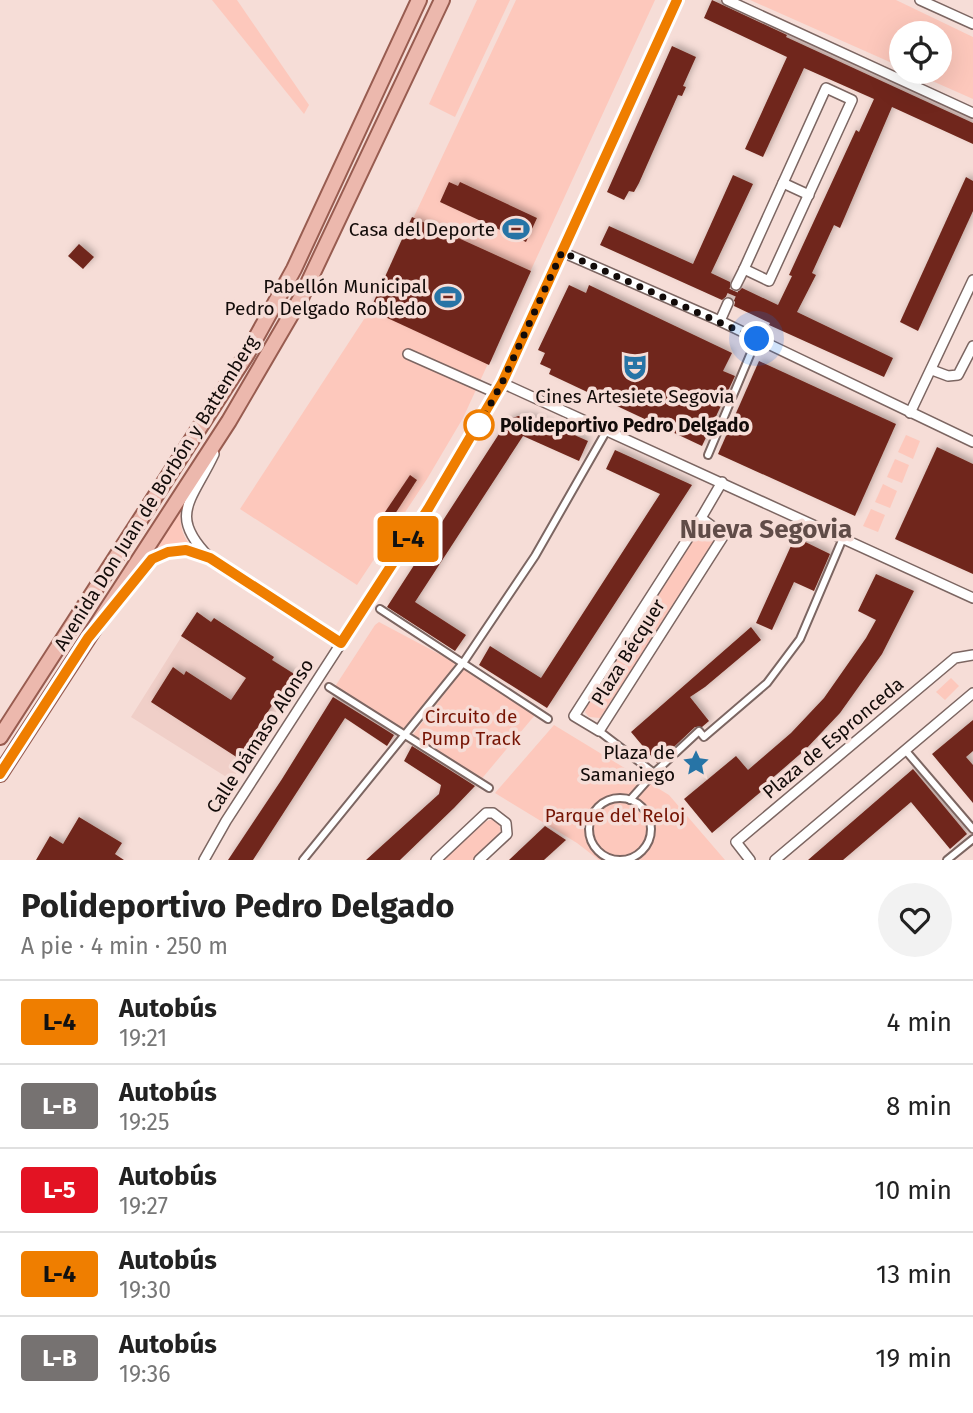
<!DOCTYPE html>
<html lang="es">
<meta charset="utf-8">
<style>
:root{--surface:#fff;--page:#f2f2f2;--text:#222;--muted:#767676;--line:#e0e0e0}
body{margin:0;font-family:"Fira Sans",sans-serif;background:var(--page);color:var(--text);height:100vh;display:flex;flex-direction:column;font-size:26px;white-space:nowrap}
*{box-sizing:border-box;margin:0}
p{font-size:23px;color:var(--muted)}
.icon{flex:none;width:38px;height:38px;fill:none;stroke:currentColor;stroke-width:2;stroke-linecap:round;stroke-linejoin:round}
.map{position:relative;height:860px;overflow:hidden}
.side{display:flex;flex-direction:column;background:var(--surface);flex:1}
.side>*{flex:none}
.badge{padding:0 14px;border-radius:5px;font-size:24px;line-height:46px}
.tools{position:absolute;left:889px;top:21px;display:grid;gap:14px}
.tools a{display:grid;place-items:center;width:63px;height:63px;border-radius:50%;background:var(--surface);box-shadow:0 7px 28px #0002;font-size:35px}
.you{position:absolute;width:35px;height:35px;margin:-18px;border:5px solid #fff;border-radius:50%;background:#1a73e8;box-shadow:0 0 0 10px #1a73e833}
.map>.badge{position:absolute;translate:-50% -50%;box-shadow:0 0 0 4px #fff}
.round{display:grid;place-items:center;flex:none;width:74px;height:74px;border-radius:37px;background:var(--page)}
.overview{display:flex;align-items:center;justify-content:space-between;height:119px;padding:0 21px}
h1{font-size:33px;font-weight:700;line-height:52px}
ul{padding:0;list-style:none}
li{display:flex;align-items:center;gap:21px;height:84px;padding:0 21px;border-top:2px solid var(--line)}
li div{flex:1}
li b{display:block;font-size:26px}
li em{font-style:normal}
li .badge{min-width:77px;font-weight:700;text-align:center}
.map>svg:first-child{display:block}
.built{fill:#f0cfc8}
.green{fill:#fdc8bc}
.building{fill:#6f271b;filter:url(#shadow)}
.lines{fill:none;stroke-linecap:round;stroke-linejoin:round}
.minor-tunnel{stroke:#d4beb8;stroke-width:9;stroke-dasharray:9 4.5;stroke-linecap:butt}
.pedestrian-casing{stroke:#7c6662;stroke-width:10}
.minor-casing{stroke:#7c6662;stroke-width:12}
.primary-casing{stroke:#985c50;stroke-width:18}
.pedestrian{stroke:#fff;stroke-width:6}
.minor{stroke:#fff;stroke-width:9}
.primary{stroke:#ecb8ad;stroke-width:14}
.line-casing{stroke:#fff;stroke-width:16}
.line{stroke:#ef7e00;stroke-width:10}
.walk{stroke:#120b09;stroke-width:7;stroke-dasharray:0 12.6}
.stop-dot{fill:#fff;stroke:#ef7e00;stroke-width:3.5}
.labels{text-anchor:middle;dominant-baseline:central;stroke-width:7;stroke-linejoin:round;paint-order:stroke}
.poi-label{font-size:19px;fill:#120b09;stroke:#f6ddd7;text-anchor:end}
.stop-label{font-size:19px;font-weight:bold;fill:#120b09;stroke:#f6ddd7;text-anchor:start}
.street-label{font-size:19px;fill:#120b09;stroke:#f6ddd7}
.park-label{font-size:19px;fill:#761404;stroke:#f6ddd7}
.district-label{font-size:26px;font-weight:bold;fill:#604c48;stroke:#f6ddd7}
</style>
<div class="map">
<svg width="973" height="860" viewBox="0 0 973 860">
<defs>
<filter id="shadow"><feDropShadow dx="3" dy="-3" stdDeviation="3.5" flood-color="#0004"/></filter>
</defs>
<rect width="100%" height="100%" fill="#f6ddd7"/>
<!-- built -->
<path class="built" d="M 197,612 L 211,622 L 214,618 L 274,657 L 273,660 L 299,677 L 234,777 L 228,778 L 131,717 Z"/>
<!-- green -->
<g class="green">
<path d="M 212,0 L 237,0 L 309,105 L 304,114 Z"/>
<path d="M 477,0 L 510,0 L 455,117 L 429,104 Z"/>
<path d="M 516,0 L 655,0 L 463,418 L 427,479 L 357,585 L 240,509 L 370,310 Z"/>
<path d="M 750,0 L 896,0 L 973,37 L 973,99 L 912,72 L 940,72 L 940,33 L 901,33 L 901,67 Z"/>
<path d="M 906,435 L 920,441 L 913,459 L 898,452 Z"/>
<path d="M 895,459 L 909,465 L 902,483 L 887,477 Z"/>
<path d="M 883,484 L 897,491 L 890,508 L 875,502 Z"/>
<path d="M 181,508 C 180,525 181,537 194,548 C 176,544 164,547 148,556 Z"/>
<path d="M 871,509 L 885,515 L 878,532 L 863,526 Z"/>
<path d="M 700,528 L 711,529 L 714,535 L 713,544 L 600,718 L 589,717 L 585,712 L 589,701 Z"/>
<path d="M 379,622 L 456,663 L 406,734 L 329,687 L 336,685 L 375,625 Z"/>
<path d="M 470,668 L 535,710 L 535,715 L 479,782 L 411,737 L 463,670 Z"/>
<path d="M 951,678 L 959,686 L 945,700 L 936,692 Z"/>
<path d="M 554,725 L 669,795 L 725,860 L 599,860 L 577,843 L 495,793 Z"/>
<path d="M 493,819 L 498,822 L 501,830 L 496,838 L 472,860 L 443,860 L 484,822 Z"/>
</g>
<!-- building -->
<g class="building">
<path d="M 712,0 L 787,35 L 786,37 L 973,123 L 973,144 L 892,107 L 840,228 L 834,225 L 812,273 L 816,275 L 797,312 L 893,358 L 884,377 L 769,325 L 770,323 L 734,306 L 735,302 L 731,297 L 727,296 L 722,300 L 600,245 L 609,226 L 693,264 L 733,175 L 753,184 L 711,273 L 730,282 L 730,288 L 734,291 L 739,291 L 742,288 L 778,305 L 792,276 L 789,275 L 856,130 L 859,132 L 874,99 L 804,68 L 763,157 L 745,149 L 787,57 L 704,18 Z"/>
<path d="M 672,46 L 696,57 L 683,86 L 686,87 L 682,96 L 678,95 L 639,183 L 634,192 L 629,191 L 624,200 L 607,192 Z"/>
<path d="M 966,177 L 973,181 L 973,211 L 918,331 L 900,322 Z"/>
<path d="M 449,182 L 458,186 L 460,182 L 537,218 L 526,242 L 440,202 Z"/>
<path d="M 412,217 L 531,271 L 489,365 L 370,310 Z"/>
<path d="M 79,244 L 94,257 L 83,269 L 68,256 Z"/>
<path d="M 569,285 L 586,293 L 589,285 L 732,353 L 723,371 L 735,376 L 702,446 L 549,374 L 551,369 L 540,364 L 545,353 L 538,350 Z"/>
<path d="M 759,361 L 896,424 L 855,516 L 718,454 Z"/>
<path d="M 518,416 L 531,416 L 588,441 L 579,461 L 523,436 L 415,602 L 466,635 L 455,651 L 387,607 L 508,420 Z"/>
<path d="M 937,447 L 973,464 L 973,574 L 895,539 Z"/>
<path d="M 615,450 L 692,485 L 547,708 L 479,665 L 490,646 L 541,678 L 660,494 L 606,469 Z"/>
<path d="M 410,475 L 417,480 L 393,517 L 385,512 Z"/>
<path d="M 795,537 L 830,554 L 814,591 L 794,582 L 772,630 L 756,623 Z"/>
<path d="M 876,574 L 914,591 L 882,654 L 840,713 L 806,749 L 761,788 L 763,790 L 712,833 L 684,799 L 736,756 L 748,770 L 791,733 L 824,698 L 866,638 L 876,620 L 858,611 Z"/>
<path d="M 197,612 L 211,622 L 214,618 L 274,657 L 272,660 L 299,677 L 286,697 L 280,693 L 238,758 L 151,702 L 173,667 L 184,675 L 186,671 L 231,700 L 246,678 L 181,636 Z"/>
<path d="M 751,627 L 761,640 L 705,687 L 690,697 L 709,721 L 702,727 L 695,727 L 657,763 L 631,732 Z"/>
<path d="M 333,697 L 394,735 L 387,746 L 345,718 L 253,860 L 228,860 L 282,779 Z"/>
<path d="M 973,720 L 973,751 L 966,757 L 973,765 L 973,803 L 932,754 Z"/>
<path d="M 412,746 L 475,786 L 454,808 L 400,860 L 366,860 L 439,794 L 441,785 L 404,761 Z"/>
<path d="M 913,769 L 967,834 L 950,849 L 911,802 L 843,860 L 808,860 Z"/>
<path d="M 79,817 L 122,843 L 115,854 L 124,860 L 36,860 L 50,836 L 63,844 Z"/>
<path d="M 545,826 L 566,840 L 544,860 L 509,860 Z"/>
</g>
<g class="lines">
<!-- minor-tunnel -->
<path class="minor-tunnel" d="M 728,303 L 736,285"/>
<defs>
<g id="pedestrian">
<path d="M 708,455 L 750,355"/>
<path d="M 380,609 L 548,719"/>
<path d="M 329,687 L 489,788"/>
<path d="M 599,731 L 654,773"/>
<path d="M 906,751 L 973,829"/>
<circle cx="620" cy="829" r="31"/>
<path d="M 630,800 L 654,773 L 699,731 L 704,737 L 767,683 L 800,639 L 843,538"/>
<path d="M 303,860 L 463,663 L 535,556 L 607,430"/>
<path d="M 947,860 L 973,839"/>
</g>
<g id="minor">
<path d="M 727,0 L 973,113"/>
<path d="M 920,0 L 973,24"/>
<path d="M 826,88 L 852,100 L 769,281 L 744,269 Z"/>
<path d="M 783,183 L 809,195"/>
<path d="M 562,252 L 720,321 L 973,442"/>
<path d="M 736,285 L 744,269"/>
<path d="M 720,321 L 728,303"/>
<path d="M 408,354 L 496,393"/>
<path d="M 932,370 L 948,376 L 958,375 L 973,346"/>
<path d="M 502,383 L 973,598"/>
<path d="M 910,413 L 973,280"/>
<path d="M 214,454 C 192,501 167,515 210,558 L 341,643"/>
<path d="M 701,518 L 724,535 L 599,731 L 574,716 L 701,518 L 722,482"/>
<path d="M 127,589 C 155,554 163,544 209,557"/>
<path d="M 204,860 L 226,821 L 428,509 L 502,383 L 677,0"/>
<path d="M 436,860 L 486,813 L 493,813 L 506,823 L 507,834 L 479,860"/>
<path d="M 750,860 L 736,842 L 955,658 L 973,655"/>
<path d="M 775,860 L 973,693"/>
</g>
<g id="primary">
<path d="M 0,737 L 247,354 L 294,269 L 419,0"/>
<path d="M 0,774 L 229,421 L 302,296 L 442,0"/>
</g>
</defs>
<!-- pedestrian casing -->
<use href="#pedestrian" class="pedestrian-casing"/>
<!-- minor casing -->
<use href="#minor" class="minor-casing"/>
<!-- primary casing -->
<use href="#primary" class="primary-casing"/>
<!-- pedestrian -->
<use href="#pedestrian" class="pedestrian"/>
<!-- minor -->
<use href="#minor" class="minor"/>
<!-- primary -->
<use href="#primary" class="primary"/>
</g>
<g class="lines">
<defs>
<path id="line" d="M 0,774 L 88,638 L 152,559 L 168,552 L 186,550 L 210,558 L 341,643 L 428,509 L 502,383 L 677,0"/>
</defs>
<!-- line casing -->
<use href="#line" class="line-casing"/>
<!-- line -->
<use href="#line" class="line"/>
<!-- walk -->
<path class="walk" d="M 479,425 L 502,383 L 562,252 L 757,339"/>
</g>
<!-- icons -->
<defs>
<symbol id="stadium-bare" viewBox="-9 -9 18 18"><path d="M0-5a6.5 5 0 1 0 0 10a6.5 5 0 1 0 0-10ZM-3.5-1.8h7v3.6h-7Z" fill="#2774a6" stroke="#f6ddd7" stroke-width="2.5" paint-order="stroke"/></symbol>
<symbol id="theatre-bare" viewBox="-9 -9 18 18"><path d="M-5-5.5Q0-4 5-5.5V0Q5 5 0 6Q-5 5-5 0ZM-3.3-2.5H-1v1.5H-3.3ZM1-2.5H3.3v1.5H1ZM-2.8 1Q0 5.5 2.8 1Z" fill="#2774a6" stroke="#f6ddd7" stroke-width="2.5" paint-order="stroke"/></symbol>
<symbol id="sight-bare" viewBox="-9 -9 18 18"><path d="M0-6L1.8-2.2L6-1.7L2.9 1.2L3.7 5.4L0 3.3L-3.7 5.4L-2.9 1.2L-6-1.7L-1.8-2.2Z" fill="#2774a6" stroke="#f6ddd7" stroke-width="2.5" paint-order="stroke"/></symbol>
</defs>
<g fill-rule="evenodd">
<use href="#stadium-bare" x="497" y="210" width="38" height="38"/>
<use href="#stadium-bare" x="429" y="278" width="38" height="38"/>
<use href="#theatre-bare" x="616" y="348" width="38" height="38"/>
<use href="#sight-bare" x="677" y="744" width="38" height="38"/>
</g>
<!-- markers -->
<circle class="stop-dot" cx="479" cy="425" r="14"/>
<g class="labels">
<!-- poi labels -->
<g class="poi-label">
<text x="495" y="229">Casa del Deporte</text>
<text x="427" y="286">Pabellón Municipal<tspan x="427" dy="22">Pedro Delgado Robledo</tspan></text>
<text x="635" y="396" text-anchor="middle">Cines Artesiete Segovia</text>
<text x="675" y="752">Plaza de<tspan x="675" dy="22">Samaniego</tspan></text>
</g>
<!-- stop labels -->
<g class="stop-label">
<text x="500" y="425">Polideportivo Pedro Delgado</text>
</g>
<!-- street labels -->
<g class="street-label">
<text transform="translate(156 493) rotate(-58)">Avenida Don Juan de Borbón y Battemberg</text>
<text transform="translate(628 652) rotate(-58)">Plaza Bécquer</text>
<text transform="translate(260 736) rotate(-57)">Calle Dámaso Alonso</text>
<text transform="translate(833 738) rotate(-40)">Plaza de Espronceda</text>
</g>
<!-- park labels -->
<g class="park-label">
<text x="471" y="716">Circuito de<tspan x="471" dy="22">Pump Track</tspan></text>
<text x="615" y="815">Parque del Reloj</text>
</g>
<!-- district labels -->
<g class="district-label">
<text x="766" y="529">Nueva Segovia</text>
</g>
</g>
</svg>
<div class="tools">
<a><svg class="icon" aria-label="locate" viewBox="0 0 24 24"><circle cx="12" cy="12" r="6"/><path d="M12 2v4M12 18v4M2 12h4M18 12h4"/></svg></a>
</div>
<div class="you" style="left:757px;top:339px"></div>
<b class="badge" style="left:408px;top:539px;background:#ef7e00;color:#111">L-4</b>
</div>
<section class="side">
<div class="overview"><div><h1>Polideportivo Pedro Delgado</h1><p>A pie · 4 min · 250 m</p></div><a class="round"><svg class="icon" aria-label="heart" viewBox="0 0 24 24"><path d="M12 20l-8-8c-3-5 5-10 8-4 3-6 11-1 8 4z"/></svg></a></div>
<ul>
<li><span class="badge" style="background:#ef7e00;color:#111">L-4</span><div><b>Autobús</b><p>19:21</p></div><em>4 min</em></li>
<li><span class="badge" style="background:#767271;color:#fff">L-B</span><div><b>Autobús</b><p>19:25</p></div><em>8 min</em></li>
<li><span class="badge" style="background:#e31323;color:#fff">L-5</span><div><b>Autobús</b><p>19:27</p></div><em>10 min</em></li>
<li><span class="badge" style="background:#ef7e00;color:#111">L-4</span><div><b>Autobús</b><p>19:30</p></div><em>13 min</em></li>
<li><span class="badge" style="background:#767271;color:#fff">L-B</span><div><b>Autobús</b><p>19:36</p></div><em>19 min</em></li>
</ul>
</section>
